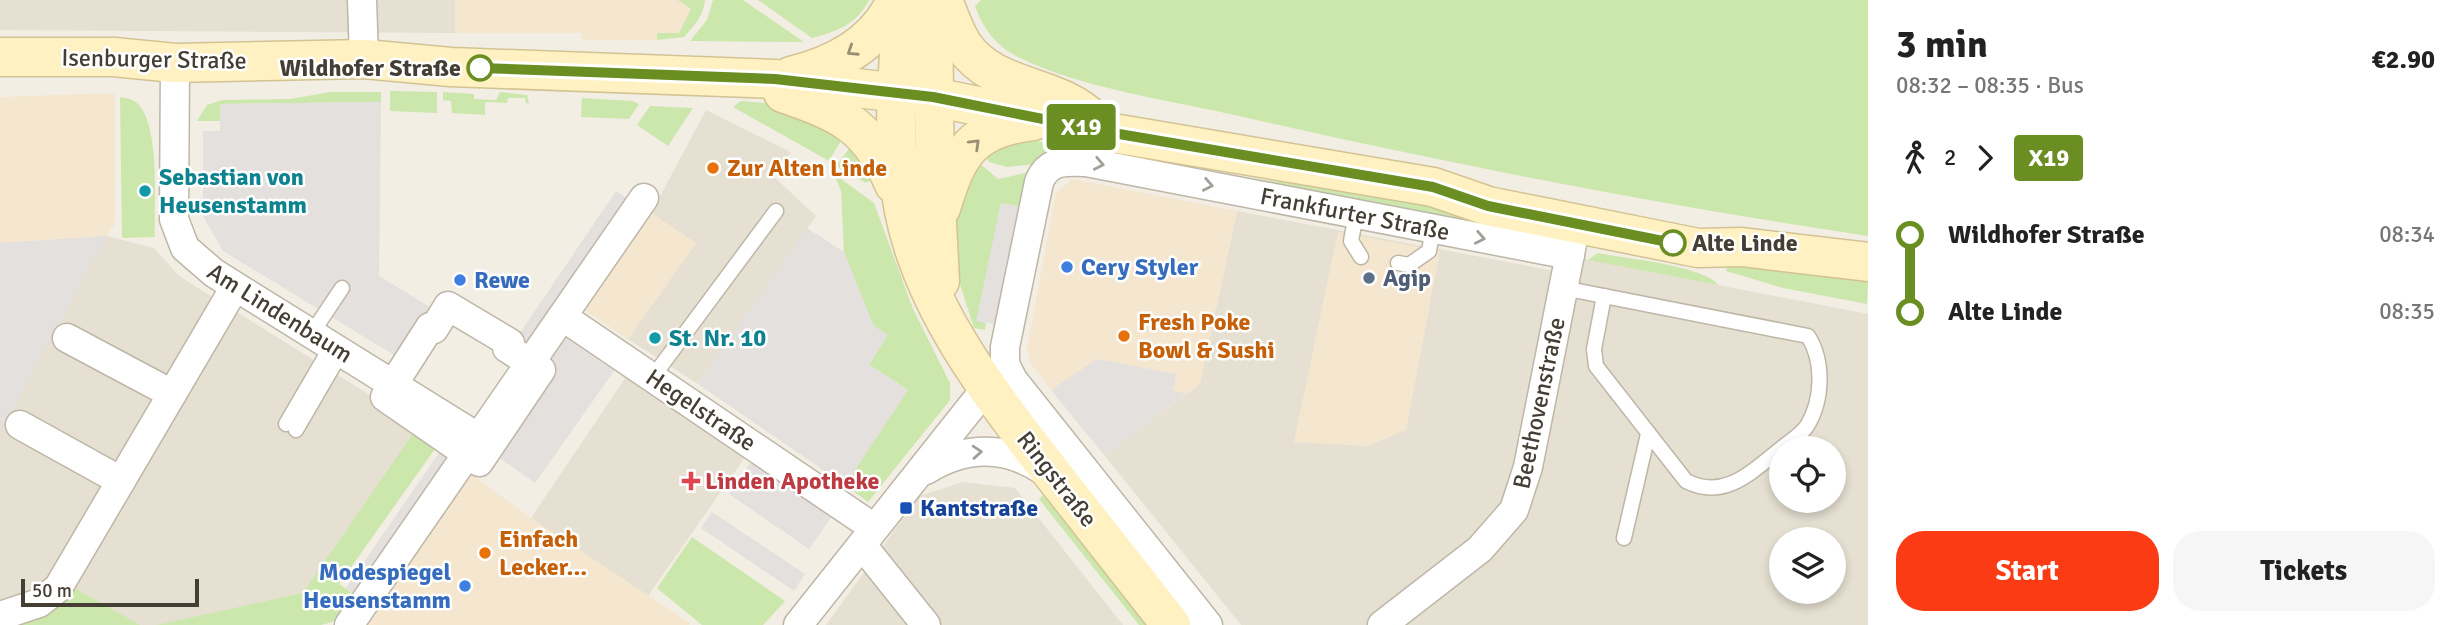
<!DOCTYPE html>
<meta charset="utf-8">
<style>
:root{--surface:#fff;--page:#f6f6f6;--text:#222;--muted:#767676;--accent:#fa3b13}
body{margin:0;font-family:Signika,sans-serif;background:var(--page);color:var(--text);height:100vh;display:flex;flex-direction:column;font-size:26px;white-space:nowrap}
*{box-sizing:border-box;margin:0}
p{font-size:23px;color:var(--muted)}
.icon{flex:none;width:38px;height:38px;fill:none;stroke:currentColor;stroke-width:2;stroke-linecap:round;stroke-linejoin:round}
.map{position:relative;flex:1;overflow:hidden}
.panel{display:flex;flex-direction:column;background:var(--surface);width:595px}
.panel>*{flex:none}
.badge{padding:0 14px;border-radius:5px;font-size:24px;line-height:46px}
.tools{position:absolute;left:1769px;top:436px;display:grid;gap:14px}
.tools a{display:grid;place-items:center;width:77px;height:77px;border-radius:50%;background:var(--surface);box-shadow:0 4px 10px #0003;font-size:35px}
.scale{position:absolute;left:21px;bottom:18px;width:178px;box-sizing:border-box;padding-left:7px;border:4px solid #443e34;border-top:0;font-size:19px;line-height:24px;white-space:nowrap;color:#443e34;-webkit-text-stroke:5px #fff;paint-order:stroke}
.map>.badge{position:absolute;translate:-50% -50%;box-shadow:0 0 0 4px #fff}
.legs{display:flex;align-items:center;gap:10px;height:77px;padding:0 28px;font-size:23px}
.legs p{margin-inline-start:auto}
.overview{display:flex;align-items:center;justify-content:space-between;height:119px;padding:0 28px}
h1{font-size:38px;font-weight:700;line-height:52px}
.cta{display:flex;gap:14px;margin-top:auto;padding:14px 28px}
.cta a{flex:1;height:80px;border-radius:28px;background:var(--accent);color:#fff;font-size:28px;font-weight:700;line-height:80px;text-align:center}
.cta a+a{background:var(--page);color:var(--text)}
ul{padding:0 28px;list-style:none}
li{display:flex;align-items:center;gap:24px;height:77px;font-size:26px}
li i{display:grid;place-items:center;width:10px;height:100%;margin:0 9px;background:currentColor}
li i::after{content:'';width:18px;height:18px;margin:-9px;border:5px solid;border-radius:50%;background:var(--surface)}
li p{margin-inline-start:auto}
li:first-child i{background:linear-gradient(#0000 50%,currentColor 0)}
li:last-child i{background:linear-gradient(currentColor 50%,#0000 0)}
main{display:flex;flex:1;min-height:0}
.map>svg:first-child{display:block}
.residential{fill:#e6e0d2;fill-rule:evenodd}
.commercial{fill:#f5e6cf}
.green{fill:#cbe7ac}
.parking{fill:#e3e0dd}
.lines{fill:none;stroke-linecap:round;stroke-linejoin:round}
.lane-casing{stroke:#beb6a7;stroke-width:17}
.street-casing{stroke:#beb6a7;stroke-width:31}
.secondary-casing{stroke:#d3c394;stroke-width:41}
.lane{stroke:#fff;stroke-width:14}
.street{stroke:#fff;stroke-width:28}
.secondary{stroke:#fff1c2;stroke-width:38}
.oneway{stroke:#988f74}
.oneway2{stroke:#a29e9a}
.line-1-casing{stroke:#fff;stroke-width:16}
.line-1{stroke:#6b8e23;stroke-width:10}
.stop-1-dot{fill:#fff;stroke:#6b8e23;stroke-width:3.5}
.food-dot{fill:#e8710a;stroke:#fff;stroke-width:2.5}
.culture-dot{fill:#0f9aa8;stroke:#fff;stroke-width:2.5}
.shop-dot{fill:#3f7fe0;stroke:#fff;stroke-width:2.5}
.service-dot{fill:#5c6f8a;stroke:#fff;stroke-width:2.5}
.health-dot{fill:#e0444e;stroke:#fff;stroke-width:2.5}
.transit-dot{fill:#1a4fb4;stroke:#fff;stroke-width:2.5}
.labels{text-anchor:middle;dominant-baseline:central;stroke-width:5;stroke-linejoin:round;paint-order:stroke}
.street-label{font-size:24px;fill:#443e34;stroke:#fff}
.stop-label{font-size:24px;font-weight:bold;fill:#443e34;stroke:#fff;text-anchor:end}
.food-label{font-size:24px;font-weight:bold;fill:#c56008;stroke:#fff;text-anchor:start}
.culture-label{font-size:24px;font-weight:bold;fill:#0d838f;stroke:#fff;text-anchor:start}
.shop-label{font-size:24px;font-weight:bold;fill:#366cbe;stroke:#fff;text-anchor:start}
.service-label{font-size:24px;font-weight:bold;fill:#4e5e75;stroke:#fff;text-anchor:start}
.health-label{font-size:24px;font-weight:bold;fill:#be3a42;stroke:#fff;text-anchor:start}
.transit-label{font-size:24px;font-weight:bold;fill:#164399;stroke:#fff;text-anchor:start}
</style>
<main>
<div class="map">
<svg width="1868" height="625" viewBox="0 0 1868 625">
<rect width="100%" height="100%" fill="#f2eee4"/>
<!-- residential -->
<g class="residential">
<path d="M 0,0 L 455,0 L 455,33 L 0,30 Z"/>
<path d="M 706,110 L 791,152 L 772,175 L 816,216 L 698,384 L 628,339 L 696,243 L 651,213 Z"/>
<path d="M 1237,211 L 1571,274 L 1574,257 L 1868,314 L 1868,625 L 1241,625 L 1105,456 L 1200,384 ZM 1782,448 L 1834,448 L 1834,500 L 1782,500 ZM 1782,539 L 1834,539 L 1834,592 L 1782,592 Z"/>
<path d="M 107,236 L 154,248 L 179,276 L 418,425 L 444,436 L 332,594 L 277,625 L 0,625 L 0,243 Z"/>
<path d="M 632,368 L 750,450 L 648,596 L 531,518 Z"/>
<path d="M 963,482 L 1015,488 L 1123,625 L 826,625 L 919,496 Z"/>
</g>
<!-- commercial -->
<g class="commercial">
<path d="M 455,0 L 678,0 L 692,9 L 679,34 L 657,33 L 657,40 L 582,40 L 581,33 L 455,33 Z"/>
<path d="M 115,93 L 115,223 L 107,236 L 0,243 L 0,97 Z"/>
<path d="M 1072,179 L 1237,211 L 1200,384 L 1105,456 L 1030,363 L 1027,348 L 1056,193 Z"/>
<path d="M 651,213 L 696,243 L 628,339 L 583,309 Z"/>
<path d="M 1338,232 L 1440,251 L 1406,430 L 1368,446 L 1294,442 Z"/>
<path d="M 454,461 L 531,518 L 690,623 L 689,625 L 341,625 Z"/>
</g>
<!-- green -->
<g class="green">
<path d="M 678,0 L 705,0 C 704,15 693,27 684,37 L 657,40 L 657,33 L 679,33 L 691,9 Z"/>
<path d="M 713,0 L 743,0 L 804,42 L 690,41 L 707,20 Z"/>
<path d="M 758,0 L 869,0 C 857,24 838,31 812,38 Z"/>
<path d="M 981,0 L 1868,0 L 1868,236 C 1659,205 1449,164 1243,117 C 1175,101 1079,88 1018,57 C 996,46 983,29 975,6 Z"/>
<path d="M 390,91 L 437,92 L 437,113 L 390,111 Z"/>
<path d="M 330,92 L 381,92 L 381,102 L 220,104 L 220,121 L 197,121 L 207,105 L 222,100 L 291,99 Z"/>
<path d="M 443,92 L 474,94 L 474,99 L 496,100 L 500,92 L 527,95 L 529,104 L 526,103 L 525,98 L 508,98 L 507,103 L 485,102 L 485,115 L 452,113 L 451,101 L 443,100 Z"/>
<path d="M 120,97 C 128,98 135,100 140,106 C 160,132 154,204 155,237 L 122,238 Z"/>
<path d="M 582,98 L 632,101 L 639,104 L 629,119 L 581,117 Z"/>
<path d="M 741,101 L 775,104 L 842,139 L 829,161 L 733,107 Z"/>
<path d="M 650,106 L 693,108 L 668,146 L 637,125 Z"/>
<path d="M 1025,139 L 1102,152 L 1036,164 L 1007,167 L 989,162 L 984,153 Z"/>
<path d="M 851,146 L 872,179 L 866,183 L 836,166 Z"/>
<path d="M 973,158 L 998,179 L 1030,172 L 1023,187 L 1020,207 L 1001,203 L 977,321 L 986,323 L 985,330 L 974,328 L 958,278 L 952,226 Z"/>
<path d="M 1161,167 L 1343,190 L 1533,224 L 1530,242 Z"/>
<path d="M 834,174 L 874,203 L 913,309 L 950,383 L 950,400 L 868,502 L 845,485 L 908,390 L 868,364 L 873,325 L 844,252 L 841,191 Z"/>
<path d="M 1598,253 C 1622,258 1706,266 1718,285 L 1588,260 Z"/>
<path d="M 1728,263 L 1868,282 L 1867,304 L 1783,288 L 1726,271 Z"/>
<path d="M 421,422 L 444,436 L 339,584 L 355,595 L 343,615 L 336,621 L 321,625 L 157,625 L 303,593 Z"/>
<path d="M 1043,495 L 1146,625 L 1139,625 L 1039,499 Z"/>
<path d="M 692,537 L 785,601 L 763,625 L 702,625 L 657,588 Z"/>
<path d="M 71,586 L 140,625 L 0,625 Z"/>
</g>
<!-- parking -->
<g class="parking">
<path d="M 381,102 L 379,276 L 443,315 L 407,363 L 223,251 L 203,216 L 203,131 L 220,131 L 220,104 Z"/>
<path d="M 616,191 L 631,201 L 531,349 L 516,339 Z"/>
<path d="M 1001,203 L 1023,207 L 999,325 L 976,321 Z"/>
<path d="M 807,228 L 844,252 L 873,325 L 888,335 L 869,365 L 908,390 L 845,485 L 698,384 Z"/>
<path d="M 107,236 L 0,433 L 0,243 Z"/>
<path d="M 566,338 L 614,371 L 535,483 L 488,450 Z"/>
<path d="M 1097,359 L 1176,374 L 1173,390 L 1186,394 L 1105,456 L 1051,390 Z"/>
<path d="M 441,450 L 454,459 L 359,597 L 346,588 Z"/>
<path d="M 752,460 L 832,516 L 809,549 L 729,494 Z"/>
<path d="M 712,512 L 805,574 L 794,591 L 701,528 Z"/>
</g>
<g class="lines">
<defs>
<g id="lane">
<path d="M 1356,214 L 1351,241 L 1361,257"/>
<path d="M 1398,263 L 1409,265 L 1429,251 L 1433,229"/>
<path d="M 1563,288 L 1808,336 C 1824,361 1823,400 1807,426 C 1801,435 1790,441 1782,448"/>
<path d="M 1604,296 L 1594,349 L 1596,366 L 1686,481 C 1725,501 1752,471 1782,448"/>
<path d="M 312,333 L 342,288"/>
<path d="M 652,378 L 776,211"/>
<path d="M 286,424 L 332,345"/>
<path d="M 296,430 L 342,351"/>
<path d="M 1624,538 L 1648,434"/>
</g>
<g id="street">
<path d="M 362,0 L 364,59"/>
<path d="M 175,63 L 174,219 L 185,248 L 214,273 L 479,438"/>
<path d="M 448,306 L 510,343 L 507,348 L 541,370 L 479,462 L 385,397 L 430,327 L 434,329 Z"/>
<path d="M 563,317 L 874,528"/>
<path d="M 67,338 L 172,394"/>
<path d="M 20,425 L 121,481"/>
<path d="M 926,470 C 965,446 1006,445 1044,471"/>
<path d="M 862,545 L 926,625"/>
<path d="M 0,616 L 39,603 L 58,588 L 235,287"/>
<path d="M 349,625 L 644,198"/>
<path d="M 798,625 L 987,387"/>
<path d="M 1208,625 L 1013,380 L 1005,364 L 1005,347 L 1039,182 C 1048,160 1065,161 1086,162 L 1570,255"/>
<path d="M 1382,625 L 1480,549 L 1514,510 L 1528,467 L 1573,239"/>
</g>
<g id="secondary">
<path d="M 903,0 C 898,71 890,140 904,211 C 923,307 988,391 1047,467 C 1088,520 1130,572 1171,625"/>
<path d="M 933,0 L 935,186 L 940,281"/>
<path d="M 943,0 C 949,15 954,31 963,45 C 994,91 1056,83 1093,120"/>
<path d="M 0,57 L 114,57 L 175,63 L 364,59 L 451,67 L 775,79 L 874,90 L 933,97 L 1113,133 L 1433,187 L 1488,206 L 1698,248 L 1742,247 L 1868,262"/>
<path d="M 791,76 C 836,65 877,44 896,0"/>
<path d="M 783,93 C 841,113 869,125 894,184"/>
<path d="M 941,208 C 958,152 972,128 1033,121"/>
</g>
</defs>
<!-- lane casing -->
<use href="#lane" class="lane-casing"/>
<!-- street casing -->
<use href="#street" class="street-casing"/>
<!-- secondary casing -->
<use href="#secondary" class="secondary-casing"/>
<!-- lane -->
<use href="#lane" class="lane"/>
<!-- street -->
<use href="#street" class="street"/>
<!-- secondary -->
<use href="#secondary" class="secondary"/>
</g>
<!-- one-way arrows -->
<defs><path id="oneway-chevron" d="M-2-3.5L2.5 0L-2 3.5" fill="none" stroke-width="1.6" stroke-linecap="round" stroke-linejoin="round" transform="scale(1.75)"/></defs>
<g class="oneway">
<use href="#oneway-chevron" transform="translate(852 51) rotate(147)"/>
<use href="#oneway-chevron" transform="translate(975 144) rotate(-44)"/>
</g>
<g class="oneway2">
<use href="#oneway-chevron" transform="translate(1099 164) rotate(11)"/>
<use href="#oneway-chevron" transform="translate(1208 185) rotate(11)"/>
<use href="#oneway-chevron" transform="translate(1480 238) rotate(11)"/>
<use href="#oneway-chevron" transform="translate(977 452) rotate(-4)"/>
</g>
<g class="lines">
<defs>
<path id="line-1" d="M 480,68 L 775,79 L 933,97 L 1113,133 L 1433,187 L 1488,206 L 1673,243"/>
</defs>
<!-- line-1 casing -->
<use href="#line-1" class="line-1-casing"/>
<!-- line-1 -->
<use href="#line-1" class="line-1"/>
</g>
<!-- markers -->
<g class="stop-1-dot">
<circle cx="480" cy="68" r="12"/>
<circle cx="1673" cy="243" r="12"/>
</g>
<g class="food-dot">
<circle cx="713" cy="168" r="7"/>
<circle cx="1124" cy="336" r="7"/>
<circle cx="485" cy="553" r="7"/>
</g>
<g class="culture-dot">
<circle cx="145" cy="191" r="7"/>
<circle cx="655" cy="338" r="7"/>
</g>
<g class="shop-dot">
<circle cx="1067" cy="267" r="7"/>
<circle cx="460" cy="280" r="7"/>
<circle cx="465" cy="586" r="7"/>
</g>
<circle class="service-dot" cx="1369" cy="278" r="7"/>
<path class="health-dot" d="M687.5 470.5h7v7h7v7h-7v7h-7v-7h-7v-7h7z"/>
<rect class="transit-dot" x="899" y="501" width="14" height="14" rx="3.5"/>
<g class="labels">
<!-- street labels -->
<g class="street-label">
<text transform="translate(154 59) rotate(1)">Isenburger Straße</text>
<text transform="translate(1355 214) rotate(11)">Frankfurter Straße</text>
<text transform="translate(280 313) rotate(32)">Am Lindenbaum</text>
<text transform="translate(1539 403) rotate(-78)">Beethovenstraße</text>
<text transform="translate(701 410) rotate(34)">Hegelstraße</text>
<text transform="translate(1057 479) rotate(52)">Ringstraße</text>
</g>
<!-- stop labels -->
<g class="stop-label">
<text x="461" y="68">Wildhofer Straße</text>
<text x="1692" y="243" text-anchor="start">Alte Linde</text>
</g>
<!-- food labels -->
<g class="food-label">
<text x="727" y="168">Zur Alten Linde</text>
<text x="1138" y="322">Fresh Poke<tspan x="1138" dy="28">Bowl &amp; Sushi</tspan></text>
<text x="499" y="539">Einfach<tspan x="499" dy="28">Lecker...</tspan></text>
</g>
<!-- culture labels -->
<g class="culture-label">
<text x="159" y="177">Sebastian von<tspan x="159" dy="28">Heusenstamm</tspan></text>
<text x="669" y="338">St. Nr. 10</text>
</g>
<!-- shop labels -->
<g class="shop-label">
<text x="1081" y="267">Cery Styler</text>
<text x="474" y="280">Rewe</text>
<text x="451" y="572" text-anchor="end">Modespiegel<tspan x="451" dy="28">Heusenstamm</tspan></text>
</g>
<!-- service labels -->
<g class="service-label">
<text x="1383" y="278">Agip</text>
</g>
<!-- health labels -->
<g class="health-label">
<text x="705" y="481">Linden Apotheke</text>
</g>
<!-- transit labels -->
<g class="transit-label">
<text x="920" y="508">Kantstraße</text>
</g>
</g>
</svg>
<div class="tools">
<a><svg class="icon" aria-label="locate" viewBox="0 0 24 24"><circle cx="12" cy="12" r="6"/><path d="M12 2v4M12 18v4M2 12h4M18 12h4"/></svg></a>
<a><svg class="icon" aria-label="layers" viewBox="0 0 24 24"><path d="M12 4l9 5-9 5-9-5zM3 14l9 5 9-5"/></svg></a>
</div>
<div class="scale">50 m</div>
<b class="badge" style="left:1081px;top:127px;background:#6b8e23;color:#fff">X19</b>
</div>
<section class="panel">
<div class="overview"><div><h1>3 min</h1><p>08:32 – 08:35 · Bus</p></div><b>€2.90</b></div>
<div class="legs"><svg class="icon" aria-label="walk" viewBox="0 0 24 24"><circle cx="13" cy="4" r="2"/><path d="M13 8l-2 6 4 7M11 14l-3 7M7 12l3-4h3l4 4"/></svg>2<svg class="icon" aria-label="forward" viewBox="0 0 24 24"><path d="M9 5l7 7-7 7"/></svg><b class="badge" style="background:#6b8e23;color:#fff">X19</b></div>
<ul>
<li><i style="color:#6b8e23"></i><b>Wildhofer Straße</b><p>08:34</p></li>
<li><i style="color:#6b8e23"></i><b>Alte Linde</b><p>08:35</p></li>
</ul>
<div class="cta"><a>Start</a><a>Tickets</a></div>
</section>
</main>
